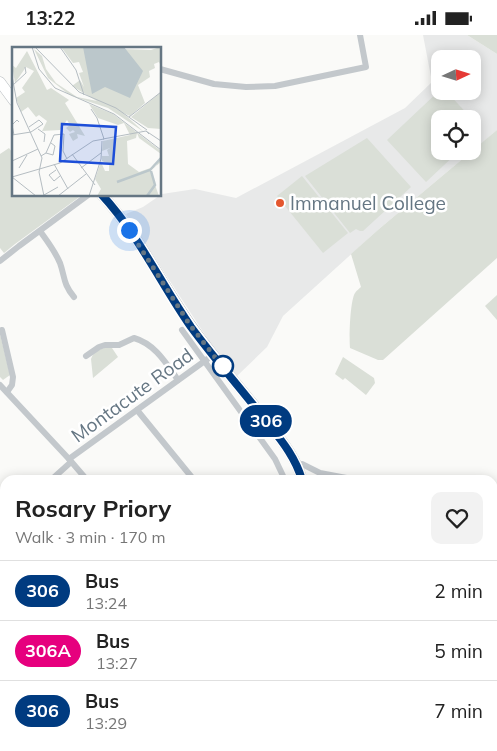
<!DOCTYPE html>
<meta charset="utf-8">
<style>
:root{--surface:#fff;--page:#f2f2f2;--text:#222;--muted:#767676;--line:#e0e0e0}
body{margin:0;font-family:Mulish,sans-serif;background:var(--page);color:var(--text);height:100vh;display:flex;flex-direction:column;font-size:19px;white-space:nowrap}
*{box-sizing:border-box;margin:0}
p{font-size:16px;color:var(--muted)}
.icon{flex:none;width:28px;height:28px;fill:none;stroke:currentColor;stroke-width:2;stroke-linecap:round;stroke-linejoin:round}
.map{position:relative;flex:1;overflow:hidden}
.panel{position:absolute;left:0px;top:440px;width:498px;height:276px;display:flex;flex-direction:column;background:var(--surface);border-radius:15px 15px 0 0;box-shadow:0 2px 12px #0003}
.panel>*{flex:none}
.badge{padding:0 10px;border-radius:16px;font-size:18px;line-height:32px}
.needle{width:32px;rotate:86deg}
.tools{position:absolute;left:431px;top:15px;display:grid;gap:10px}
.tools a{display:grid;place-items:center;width:50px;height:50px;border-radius:10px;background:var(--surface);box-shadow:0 2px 12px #0003;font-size:25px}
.you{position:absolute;width:25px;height:25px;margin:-12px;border:4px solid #fff;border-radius:50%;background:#1a73e8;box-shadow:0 0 0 8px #1a73e833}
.map>.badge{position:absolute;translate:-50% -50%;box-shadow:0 0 0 2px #fff}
.round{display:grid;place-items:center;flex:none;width:52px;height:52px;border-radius:10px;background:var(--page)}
.summary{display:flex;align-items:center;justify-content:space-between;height:85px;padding:0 15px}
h1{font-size:24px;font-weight:700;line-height:38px}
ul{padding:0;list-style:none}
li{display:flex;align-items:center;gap:15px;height:60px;padding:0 15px;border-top:1px solid var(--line)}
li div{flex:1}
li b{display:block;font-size:19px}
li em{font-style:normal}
li .badge{min-width:55px;font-weight:700;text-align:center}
.status{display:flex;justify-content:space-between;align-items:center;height:35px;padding:0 25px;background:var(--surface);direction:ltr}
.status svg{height:14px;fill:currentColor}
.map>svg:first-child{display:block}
.built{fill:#e8e9e9;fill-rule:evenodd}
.green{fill:#dadfd7}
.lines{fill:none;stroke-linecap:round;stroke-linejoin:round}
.stream{stroke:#bbc7cb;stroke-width:2}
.primary-casing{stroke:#b5babe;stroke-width:11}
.minor{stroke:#c3c8cc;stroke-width:6}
.primary{stroke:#fff;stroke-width:10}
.line-casing{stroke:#fff;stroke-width:11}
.line{stroke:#003b80;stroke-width:8}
.walk{stroke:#657683;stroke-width:5;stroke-dasharray:0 9}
.poi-dot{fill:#e4572e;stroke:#fff;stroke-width:2}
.stop-dot{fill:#fff;stroke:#003b80;stroke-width:2.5}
.labels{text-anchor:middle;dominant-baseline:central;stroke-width:5;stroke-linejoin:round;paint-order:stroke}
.poi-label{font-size:19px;fill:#657683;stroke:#fff;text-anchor:start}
.street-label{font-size:19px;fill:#657683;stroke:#fff}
.inset-river{fill:none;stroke:#bbc7cb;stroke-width:2.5}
.inset-road{fill:none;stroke:#b5bdc2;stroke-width:1}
.view{fill:#1d4ed8;fill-opacity:0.15;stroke:#1d4ed8;stroke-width:2.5}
.inset-edge{fill:none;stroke:#657683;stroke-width:2.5}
</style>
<div class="status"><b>13:22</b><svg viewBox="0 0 49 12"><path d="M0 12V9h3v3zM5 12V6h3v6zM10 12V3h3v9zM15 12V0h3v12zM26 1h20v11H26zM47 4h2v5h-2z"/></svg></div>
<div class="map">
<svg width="497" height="716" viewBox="0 0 497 716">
<rect width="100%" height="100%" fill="#fafaf8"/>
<!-- built -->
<path class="built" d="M 423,0 L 467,0 L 497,19 L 497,95 L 473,116 L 472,84 L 440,84 L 440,116 L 472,116 L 379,194 L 283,281 L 267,312 L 237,341 L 211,309 L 126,179 L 143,172 L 162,159 L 195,154 L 236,163 L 405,73 L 432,47 ZM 440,24 L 472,24 L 472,56 L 440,56 Z"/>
<!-- green -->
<g class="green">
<path d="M 467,0 L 497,0 L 497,19 Z"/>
<path d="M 440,55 L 440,56 L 446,56 L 472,84 L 440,84 L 440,116 L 459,116 L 426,147 L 387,105 Z"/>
<path d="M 497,95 L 497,223 L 383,325 L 378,325 L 350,313 C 349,303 350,266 355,258 C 357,255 359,254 361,252 L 351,219 L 379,194 Z"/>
<path d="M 367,103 L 411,152 L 363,196 L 360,196 L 356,194 L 350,198 L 305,141 Z"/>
<path d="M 9,113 L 12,117 L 14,116 L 14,160 L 82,160 L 15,209 L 4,218 L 0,213 L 0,119 Z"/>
<path d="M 302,141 L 348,198 L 323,218 L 277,161 Z"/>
<path d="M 497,260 L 497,285 L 485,271 Z"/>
<path d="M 0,299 L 10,340 L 3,345 L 0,342 Z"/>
<path d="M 109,312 L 112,313 L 118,322 L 93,343 L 91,324 C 94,315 100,314 109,312 Z"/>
<path d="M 343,322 L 374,343 L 375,348 L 366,360 L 345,343 L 343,345 L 335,339 Z"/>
<path d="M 5,654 L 5,711 L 359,711 L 360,716 L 0,716 L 0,660 L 2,659 Z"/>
</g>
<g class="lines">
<!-- stream -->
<path class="stream" d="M 293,711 L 294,716"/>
<defs>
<g id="primary">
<path d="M 0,47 L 14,66"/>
<path d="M 102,160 C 138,199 161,248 192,292 C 215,325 243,355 267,387 C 281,405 296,422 302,445"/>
<path d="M 0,540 L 5,540"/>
<path d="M 363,711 L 364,716"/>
</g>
</defs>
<!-- primary casing -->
<use href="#primary" class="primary-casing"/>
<!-- minor -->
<g class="minor">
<path d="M 160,34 L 214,49 L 246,52 L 275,51 L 366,32 L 360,0"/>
<path d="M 40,196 C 47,206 55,216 60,228 C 65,242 63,249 74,262"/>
<path d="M 0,226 L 19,211 L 88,160"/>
<path d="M 2,295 L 13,342 L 12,350 L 7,357"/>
<path d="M 182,295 L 275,424 L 285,445"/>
<path d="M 86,321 L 99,312 L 105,310 L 119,310 L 134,303 C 155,309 166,328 178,345"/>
<path d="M 0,350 L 69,424 L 87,445"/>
<path d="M 137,375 L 194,445"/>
<path d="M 69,424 L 213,320"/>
<path d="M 297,431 L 302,429 L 320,438 L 357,445"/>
<path d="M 51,445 L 71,427"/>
<path d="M 492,499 L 497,498"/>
<path d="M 0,527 L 5,528"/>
</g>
<!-- primary -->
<use href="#primary" class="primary"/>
</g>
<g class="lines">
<defs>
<path id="line" d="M 102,160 C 138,199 161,249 191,292 C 216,326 244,357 269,390 C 283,407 296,424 302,445"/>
</defs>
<!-- line casing -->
<use href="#line" class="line-casing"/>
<!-- line -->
<use href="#line" class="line"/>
<!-- walk -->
<path class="walk" d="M 129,195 L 190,290 L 225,335 L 223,331"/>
</g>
<!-- markers -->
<circle class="poi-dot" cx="280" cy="168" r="5"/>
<circle class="stop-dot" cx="223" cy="331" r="10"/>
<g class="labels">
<!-- poi labels -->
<g class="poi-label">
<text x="290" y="168">Immanuel College</text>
</g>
<!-- street labels -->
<g class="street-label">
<text transform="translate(132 360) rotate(-36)">Montacute Road</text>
</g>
</g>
<!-- overview -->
<g transform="translate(12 12)">
<rect width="149" height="149" fill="#fafaf8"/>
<path d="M 49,0 L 139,3 L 148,0 L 149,19 L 147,15 L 142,17 L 143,21 L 137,24 L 138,30 L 126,38 L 133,56 L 118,69 L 111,66 L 132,85 L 96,61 L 60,49 L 55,46 L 36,31 L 22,2 L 30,9 L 34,22 L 44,36 L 65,50 L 85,54 L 60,39 L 68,33 L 72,40 L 67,26 L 71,25 L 67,15 L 61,16 ZM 15,4 L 35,43 L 39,41 L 57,53 L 53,56 L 73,89 L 65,87 L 66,91 L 61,94 L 57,87 L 63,85 L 61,83 L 58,85 L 54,81 L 58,78 L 55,73 L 48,83 L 30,84 L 35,74 L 27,68 L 24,70 L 16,60 L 9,65 L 4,51 L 13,45 L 10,41 L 22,24 L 14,20 L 3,36 L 0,18 L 4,21 ZM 149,45 L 149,82 L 136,81 L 119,70 ZM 77,57 L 101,67 L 149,104 L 149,107 L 127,91 L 125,86 L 124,91 L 115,94 L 116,117 L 127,125 L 144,119 L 149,109 L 149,115 L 138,124 L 147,149 L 85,149 L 89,142 L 83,132 L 89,115 L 93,124 L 97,124 L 97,117 L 90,114 L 90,109 L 97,109 L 95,103 L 98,101 L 90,104 L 91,94 L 118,88 L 112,76 L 106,78 L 86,71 Z" fill="#dadfd7"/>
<path d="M 71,0 L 112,0 L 131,24 L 118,51 L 93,40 L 80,47 Z" fill="#bbc7cb"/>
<path class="inset-river" d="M 105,135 L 138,123 L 149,111M 135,149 L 143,138 L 139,124"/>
<path class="inset-road" d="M 20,0 L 27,22 L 43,41 L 102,67 L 149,103M 23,0 L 67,45 L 104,61 L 135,83M 48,0 L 64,23 L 72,48M 0,29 L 5,56 L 30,111 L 27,125 L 32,149M 1,38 L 14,26 L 13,20M 79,62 L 85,71 L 92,92M 117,70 L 149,45M 17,80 L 27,73 L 31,77 L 19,85M 26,82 L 33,87 L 32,95M 137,87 L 134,84 L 149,94M 0,88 L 19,85M 2,88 L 0,78 L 5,73 L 7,75M 91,92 L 134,84M 34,106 L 41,108 L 43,99 L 39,96M 60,107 L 83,138M 29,109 L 34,106 L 42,88 L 52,87 L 51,104 L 55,112M 0,114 L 26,102M 42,117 L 56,142M 7,121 L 15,108M 69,121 L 89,106M 44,123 L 37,128 L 42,134 L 48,129M 0,130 L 48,116 L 81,94 L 92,92M 0,130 L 24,149M 32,148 L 46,140M 46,149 L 74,127M 77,149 L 89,112 L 90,94"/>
<path class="view" d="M 50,77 L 104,80 L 101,117 L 48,114 Z"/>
<rect width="149" height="149" class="inset-edge"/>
</g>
</svg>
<div class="tools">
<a><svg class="needle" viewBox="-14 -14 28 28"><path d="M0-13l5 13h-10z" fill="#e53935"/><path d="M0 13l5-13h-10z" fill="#767676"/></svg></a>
<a><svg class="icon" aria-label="locate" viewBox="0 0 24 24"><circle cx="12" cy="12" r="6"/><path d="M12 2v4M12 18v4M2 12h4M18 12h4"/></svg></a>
</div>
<div class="you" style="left:129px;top:195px"></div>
<b class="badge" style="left:266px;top:386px;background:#003b80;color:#fff">306</b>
<section class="panel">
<div class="summary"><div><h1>Rosary Priory</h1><p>Walk · 3 min · 170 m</p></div><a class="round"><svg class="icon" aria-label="heart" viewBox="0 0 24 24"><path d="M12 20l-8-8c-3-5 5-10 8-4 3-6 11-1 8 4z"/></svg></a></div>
<ul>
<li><span class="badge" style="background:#003b80;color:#fff">306</span><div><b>Bus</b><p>13:24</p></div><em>2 min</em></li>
<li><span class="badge" style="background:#e6007e;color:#fff">306A</span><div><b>Bus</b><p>13:27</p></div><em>5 min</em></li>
<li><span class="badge" style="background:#003b80;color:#fff">306</span><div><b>Bus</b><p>13:29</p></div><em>7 min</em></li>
</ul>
</section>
</div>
